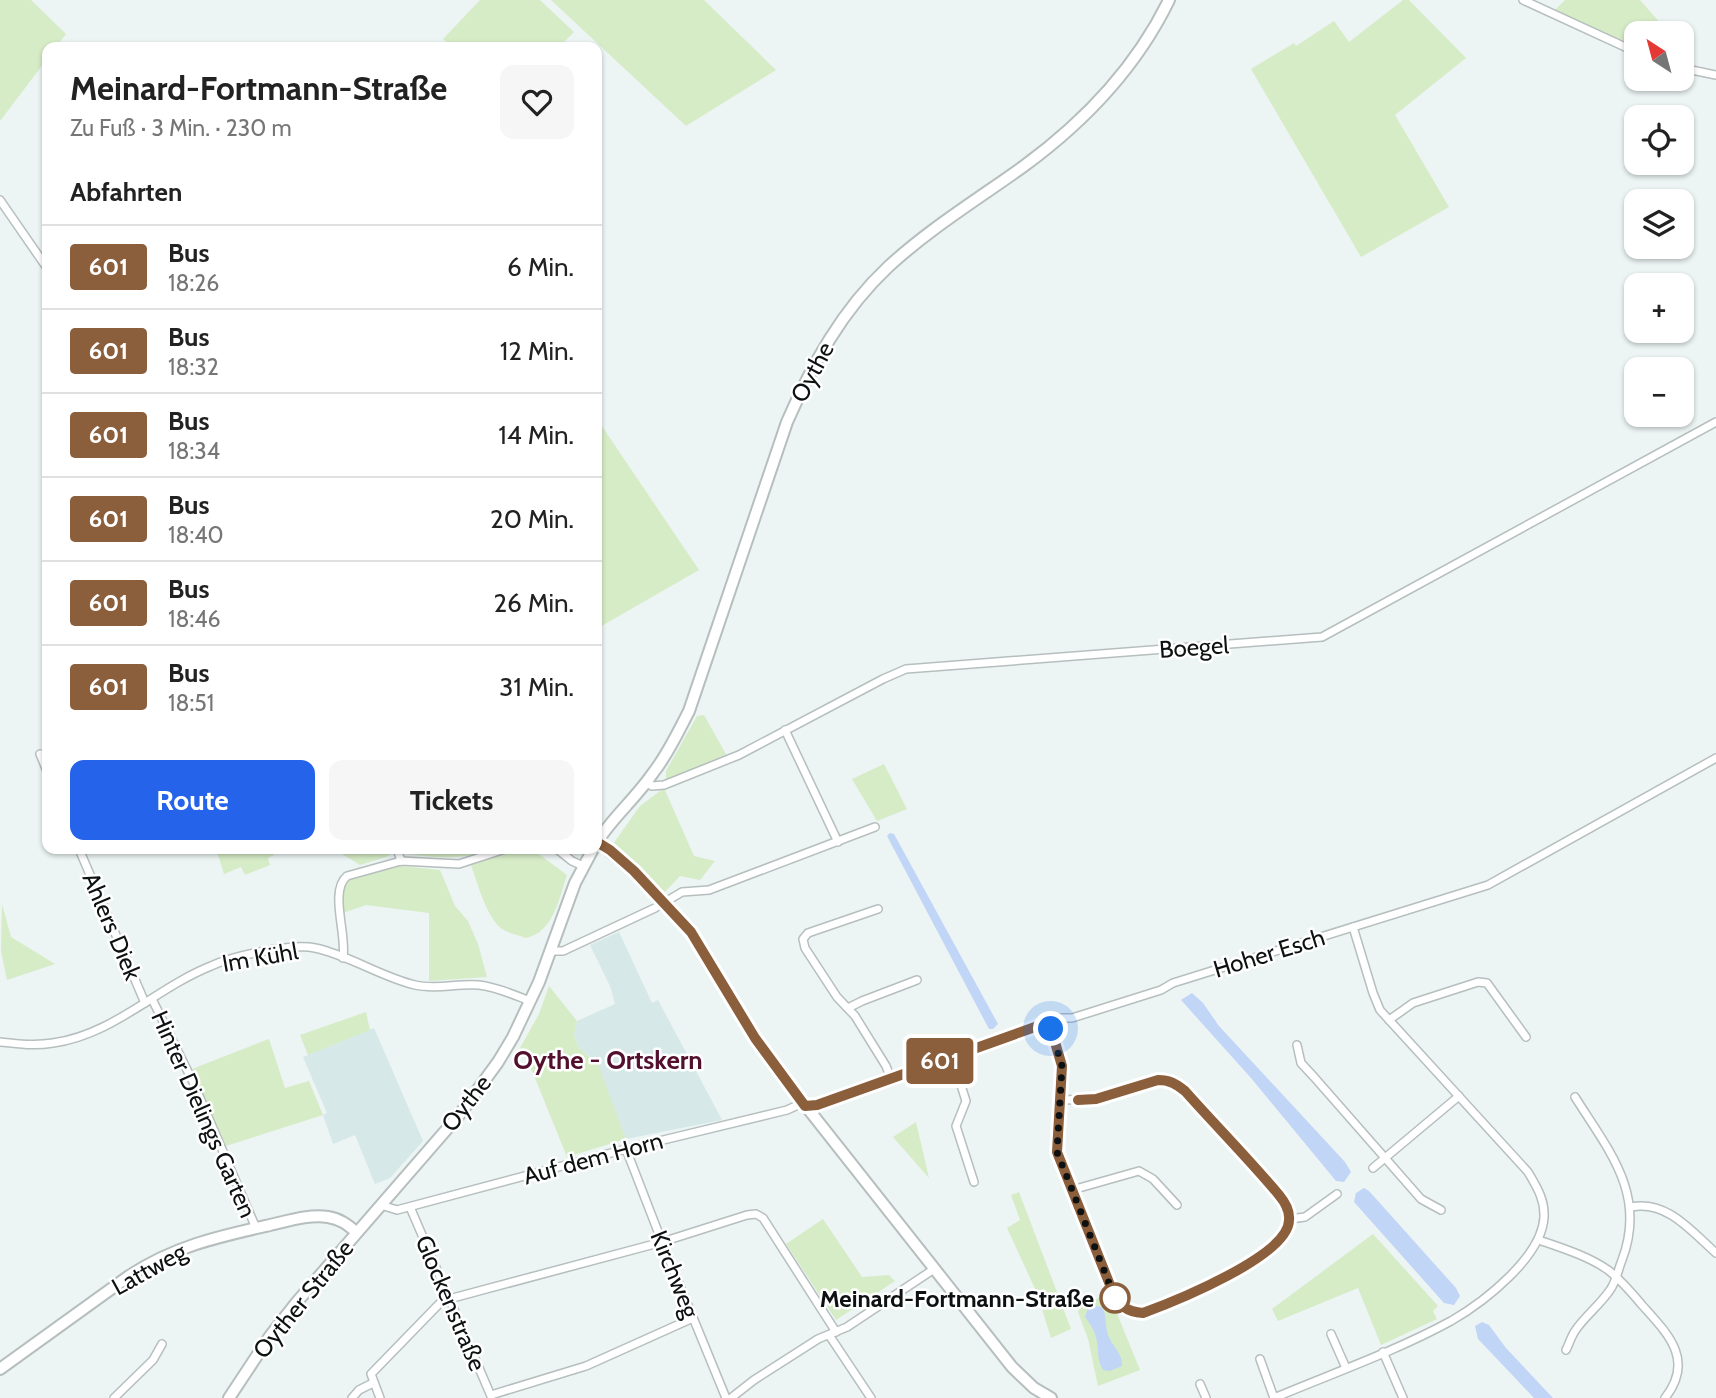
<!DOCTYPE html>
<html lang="de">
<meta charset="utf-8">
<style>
:root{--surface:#fff;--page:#f6f6f6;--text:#222;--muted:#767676;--line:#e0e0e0;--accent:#2563eb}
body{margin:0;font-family:Cabin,sans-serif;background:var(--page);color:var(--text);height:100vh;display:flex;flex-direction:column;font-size:26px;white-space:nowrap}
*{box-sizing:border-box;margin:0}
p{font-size:23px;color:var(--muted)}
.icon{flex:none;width:38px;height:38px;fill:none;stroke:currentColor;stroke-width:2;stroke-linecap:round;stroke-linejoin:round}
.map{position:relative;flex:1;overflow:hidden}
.drawer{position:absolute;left:42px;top:42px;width:560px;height:812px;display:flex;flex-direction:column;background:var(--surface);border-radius:14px;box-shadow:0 2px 5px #0004}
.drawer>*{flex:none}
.badge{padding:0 14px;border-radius:5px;font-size:24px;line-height:46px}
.needle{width:46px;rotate:324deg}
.tools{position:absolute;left:1624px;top:21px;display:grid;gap:14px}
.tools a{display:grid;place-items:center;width:70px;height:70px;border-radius:14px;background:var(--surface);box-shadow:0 2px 5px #0004;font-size:35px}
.you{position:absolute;width:35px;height:35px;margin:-18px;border:5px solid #fff;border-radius:50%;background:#1a73e8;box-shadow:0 0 0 10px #1a73e833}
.map>.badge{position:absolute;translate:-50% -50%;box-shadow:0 0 0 4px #fff}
h2{padding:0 28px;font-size:26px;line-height:63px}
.round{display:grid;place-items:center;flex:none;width:74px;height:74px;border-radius:14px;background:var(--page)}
.headline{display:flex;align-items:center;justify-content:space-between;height:119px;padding:0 28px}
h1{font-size:33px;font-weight:700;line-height:52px}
.button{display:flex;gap:14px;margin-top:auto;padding:14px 28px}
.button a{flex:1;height:80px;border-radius:14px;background:var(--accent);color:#fff;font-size:28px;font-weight:700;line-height:80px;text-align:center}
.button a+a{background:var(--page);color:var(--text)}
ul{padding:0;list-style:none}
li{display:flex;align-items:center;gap:21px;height:84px;padding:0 28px;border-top:2px solid var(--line)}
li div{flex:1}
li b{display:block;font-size:26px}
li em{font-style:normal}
li .badge{min-width:77px;font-weight:700;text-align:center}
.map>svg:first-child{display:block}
.built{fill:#d6e8e8}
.green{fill:#d6ecc7}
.water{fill:#c1d5f7}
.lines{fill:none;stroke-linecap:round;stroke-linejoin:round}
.street-casing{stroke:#b6bebe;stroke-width:10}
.secondary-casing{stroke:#b6bebe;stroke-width:14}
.street{stroke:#fff;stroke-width:7}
.secondary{stroke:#fff;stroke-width:10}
.line-casing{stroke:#fff;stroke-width:16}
.line{stroke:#8b5e3c;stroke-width:10}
.walk{stroke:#0e1111;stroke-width:7;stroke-dasharray:0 12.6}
.stop-dot{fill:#fff;stroke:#8b5e3c;stroke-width:3.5}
.labels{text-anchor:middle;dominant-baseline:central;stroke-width:5;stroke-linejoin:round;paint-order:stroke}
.street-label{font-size:24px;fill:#0e1111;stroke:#fff}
.stop-label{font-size:24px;font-weight:bold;fill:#0e1111;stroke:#fff;text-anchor:end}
.neighbourhood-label{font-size:26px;font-weight:bold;fill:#52102e;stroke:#fff}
</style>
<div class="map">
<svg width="1716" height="1398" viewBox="0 0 1716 1398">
<rect width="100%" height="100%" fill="#ecf4f4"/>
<!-- built -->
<g class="built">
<path d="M 619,932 L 652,1003 L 658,1000 L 722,1120 L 626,1139 L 594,1060 L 579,1048 L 574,1035 L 577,1021 L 615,1004 L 610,986 L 590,945 Z"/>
<path d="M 374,1028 L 423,1141 L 390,1178 L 375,1184 L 355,1135 L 333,1144 L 323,1115 L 327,1113 L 303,1057 Z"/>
</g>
<!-- green -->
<g class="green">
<path d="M 0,0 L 31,0 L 66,34 L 56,47 L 47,47 L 47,59 L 0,121 Z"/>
<path d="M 480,0 L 540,0 L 574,32 L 559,47 L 452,47 L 443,39 Z"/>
<path d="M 551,0 L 704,0 L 776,70 L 686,126 Z"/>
<path d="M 1403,0 L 1409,0 L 1466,58 L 1395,115 L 1449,207 L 1361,257 L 1251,69 L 1294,43 L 1296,46 L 1334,21 L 1349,42 Z"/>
<path d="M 1565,0 L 1640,0 L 1669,33 L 1636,33 L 1636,47 L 1554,11 Z"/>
<path d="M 597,419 L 699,570 L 598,628 L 597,627 Z"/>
<path d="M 704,715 L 727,756 L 666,781 L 666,771 L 697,716 Z"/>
<path d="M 884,764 L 907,809 L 877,821 L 852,779 Z"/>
<path d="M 664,788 L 694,856 L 715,861 L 700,880 L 680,876 L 664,893 L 613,844 L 640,806 Z"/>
<path d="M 216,849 L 271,849 L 274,855 L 268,858 L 270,865 L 245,875 L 241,867 L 224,874 Z"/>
<path d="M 334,849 L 392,849 L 393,853 L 386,857 L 360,865 Z"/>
<path d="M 404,849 L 494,849 C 464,860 438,858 407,854 Z"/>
<path d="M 514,849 L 532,849 L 567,875 C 559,898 554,932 526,938 C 519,935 511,934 504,930 C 488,922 477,882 471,865 Z"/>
<path d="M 401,866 L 440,870 L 455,906 L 468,921 L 478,944 L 487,977 L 429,981 L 429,913 L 366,905 L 343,913 L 341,895 L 342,885 C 358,872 382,867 401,866 Z"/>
<path d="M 2,904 L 11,937 L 55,964 L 7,980 L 1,951 Z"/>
<path d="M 549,986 L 577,1021 L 574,1035 L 579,1048 L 598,1064 L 626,1139 L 567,1157 L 533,1073 L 520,1048 L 539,1014 Z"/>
<path d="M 366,1012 L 370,1030 L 308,1055 L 300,1035 Z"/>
<path d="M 269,1039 L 285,1088 L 309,1081 L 323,1115 L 226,1146 L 192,1069 Z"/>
<path d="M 916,1122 L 929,1178 L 893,1137 Z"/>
<path d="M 1019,1192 L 1071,1329 L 1051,1338 L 1037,1293 L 1007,1228 L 1020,1220 L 1011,1195 Z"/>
<path d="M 823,1219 L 862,1277 L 889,1275 L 895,1281 L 836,1320 L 786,1244 Z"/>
<path d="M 1373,1234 L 1438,1306 L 1433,1311 L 1437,1319 L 1381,1345 L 1358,1288 L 1278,1321 L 1272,1309 Z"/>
<path d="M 1109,1294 L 1140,1370 L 1098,1386 L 1088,1339 L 1078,1312 L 1081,1305 Z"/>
</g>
<!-- water -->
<g class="water">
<path d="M 890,833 L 894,834 L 998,1024 L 993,1029 L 989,1029 L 887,836 Z"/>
<path d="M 1192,993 L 1203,1003 L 1219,1026 L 1345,1162 L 1351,1172 L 1344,1182 L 1336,1181 L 1251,1078 L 1181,1000 Z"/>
<path d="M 1364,1188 L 1369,1191 L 1456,1288 L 1460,1296 L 1454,1305 L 1444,1303 L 1354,1202 L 1356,1193 Z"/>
<path d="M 1096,1306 L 1102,1307 C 1107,1316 1105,1325 1108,1335 C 1112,1346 1123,1353 1122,1366 L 1110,1371 L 1103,1370 C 1097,1360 1099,1353 1097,1342 C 1096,1333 1091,1325 1085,1317 L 1088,1308 Z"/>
<path d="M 1482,1322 L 1489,1325 L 1506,1348 L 1553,1398 L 1534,1398 L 1478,1339 L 1475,1326 Z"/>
</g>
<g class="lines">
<defs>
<g id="street">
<path d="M 1523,0 L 1636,52"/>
<path d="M 1682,68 L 1716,75"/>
<path d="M 0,200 L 47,268"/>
<path d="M 785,730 L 838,842"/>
<path d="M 40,754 L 47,771"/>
<path d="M 646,782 L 652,786 L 664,785 L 739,755 L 883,679 L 906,669 L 1322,637 L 1716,422"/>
<path d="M 79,849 L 145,1003"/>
<path d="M 397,849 L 401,861"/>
<path d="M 557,849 L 572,861 L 583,866"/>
<path d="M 878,909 L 808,933 L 803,939 L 805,948 L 837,997 L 855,1016 L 886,1066 L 891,1079"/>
<path d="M 551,951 L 563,951 L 655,908 L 682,892 L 709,890 L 875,827"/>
<path d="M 343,958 C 347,934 329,891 347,876 L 401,861 L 459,864 L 505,849"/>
<path d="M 152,999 L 193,1082 L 256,1228"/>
<path d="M 848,1008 L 862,1001 L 917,980"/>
<path d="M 1389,1020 L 1413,1003 L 1478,982 L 1487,983 L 1526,1037"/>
<path d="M 1049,1022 L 1062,1066 L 1057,1151 L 1112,1290 C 1119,1305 1126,1312 1143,1313 C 1183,1299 1278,1262 1290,1219"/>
<path d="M 0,1042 C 18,1044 35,1046 53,1043 C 113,1035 156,988 211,966 C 233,956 292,943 315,948 C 349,955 381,977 415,985 C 437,990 458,983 479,985 C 497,987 514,995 530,1001"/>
<path d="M 1297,1045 L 1301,1063 L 1314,1077 L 1421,1199 L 1441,1210"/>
<path d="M 952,1057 L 966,1101 L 956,1126 L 974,1182"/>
<path d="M 1061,1100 L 1096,1099 L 1158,1080 C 1170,1080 1176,1084 1185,1091 L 1280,1197 L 1290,1219"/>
<path d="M 626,1149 L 662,1242 L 726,1398"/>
<path d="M 1373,1168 L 1459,1096"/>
<path d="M 1072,1190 L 1139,1171 L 1153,1179 L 1177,1205"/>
<path d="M 381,1205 L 397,1210 L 626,1149 L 787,1110 L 798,1105 L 817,1105 L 1034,1026 L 1062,1018 L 1072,1018 L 1161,990 L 1173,983 L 1488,885 L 1716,758"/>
<path d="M 410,1207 L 491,1396"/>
<path d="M 1631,1207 C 1667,1200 1691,1231 1716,1253"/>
<path d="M 1290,1219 L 1305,1217 L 1337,1194"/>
<path d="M 1539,1240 C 1562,1248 1588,1256 1608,1270 C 1621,1280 1632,1293 1642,1305 C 1668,1334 1695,1360 1665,1398"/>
<path d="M 1331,1334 L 1346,1368"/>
<path d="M 829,1335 L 871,1398"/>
<path d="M 1566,1350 C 1569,1344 1571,1337 1575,1331 C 1583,1318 1600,1305 1610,1290 C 1616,1282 1618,1270 1622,1260 C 1647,1194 1609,1151 1575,1097"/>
<path d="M 1383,1352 L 1403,1398"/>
<path d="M 1260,1359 L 1274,1398"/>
<path d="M 1200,1384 L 1206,1398"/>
<path d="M 491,1395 L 586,1366 L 693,1318"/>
<path d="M 114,1398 L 153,1360 L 162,1344"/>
<path d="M 352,1398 L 359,1390 L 373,1383"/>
<path d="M 380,1398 L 371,1374 L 440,1303 L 449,1299 L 662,1242 L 747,1215 L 756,1214 L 763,1218 L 836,1332"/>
<path d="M 731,1398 L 754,1380 L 818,1339 L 847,1327 L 934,1269"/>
<path d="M 1274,1398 C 1331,1374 1396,1351 1451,1321 C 1484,1302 1542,1257 1544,1217 C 1545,1199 1536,1186 1528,1172 L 1380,1010 L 1373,993 L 1353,927"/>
</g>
<g id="secondary">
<path d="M 597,841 L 634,871 L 691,932 L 755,1038 L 779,1072 L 1012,1367 L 1034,1388 L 1051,1398"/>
<path d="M 597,842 C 613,817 636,798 653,773 C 668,754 678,732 689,711 L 787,422 C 812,365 842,310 888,267 C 929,229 978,199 1024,166 C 1084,122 1136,68 1169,0"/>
<path d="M 0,1369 L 129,1276 C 175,1246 217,1237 270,1225 C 288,1221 309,1214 328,1217 C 340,1219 347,1224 356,1232"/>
<path d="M 229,1398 L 270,1336 L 296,1303 L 460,1114 L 498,1062 L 513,1037 L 539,982 L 575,883 L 593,849"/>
</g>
</defs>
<!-- street casing -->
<use href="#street" class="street-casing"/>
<!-- secondary casing -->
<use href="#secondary" class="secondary-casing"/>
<!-- street -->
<use href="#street" class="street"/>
<!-- secondary -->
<use href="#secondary" class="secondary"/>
</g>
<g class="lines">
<defs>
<path id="line" d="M 597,842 L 610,850 L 634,871 L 691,932 L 755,1038 L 805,1106 L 817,1105 L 1049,1022 L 1062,1066 L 1057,1152 L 1112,1290 C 1119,1305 1126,1312 1143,1313 C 1173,1302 1289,1256 1289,1220 C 1290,1211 1284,1201 1279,1195 C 1249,1159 1216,1126 1185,1091 C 1176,1084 1170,1080 1158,1080 L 1096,1099 L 1078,1100"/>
</defs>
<!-- line casing -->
<use href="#line" class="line-casing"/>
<!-- line -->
<use href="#line" class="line"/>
<!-- walk -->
<path class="walk" d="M 1051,1029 L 1062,1066 L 1057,1152 L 1115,1298"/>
</g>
<!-- markers -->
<circle class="stop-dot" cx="1115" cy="1298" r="14"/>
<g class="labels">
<!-- street labels -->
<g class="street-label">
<text transform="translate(812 372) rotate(-62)">Oythe</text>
<text transform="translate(1194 647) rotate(-4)">Boegel</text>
<text transform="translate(112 926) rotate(67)">Ahlers Diek</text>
<text transform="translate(1269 953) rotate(-17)">Hoher Esch</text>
<text transform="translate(260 957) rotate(-10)">Im Kühl</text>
<text transform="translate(466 1103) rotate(-52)">Oythe</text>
<text transform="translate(204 1114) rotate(66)">Hinter Dielings Garten</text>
<text transform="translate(593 1158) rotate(-15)">Auf dem Horn</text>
<text transform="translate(149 1269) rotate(-29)">Lattweg</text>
<text transform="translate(675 1274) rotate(68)">Kirchweg</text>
<text transform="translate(303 1299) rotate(-51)">Oyther Straße</text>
<text transform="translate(451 1303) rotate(67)">Glockenstraße</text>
</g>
<!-- stop labels -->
<g class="stop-label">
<text x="1094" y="1298">Meinard-Fortmann-Straße</text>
</g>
<!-- neighbourhood labels -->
<g class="neighbourhood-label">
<text x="608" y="1060">Oythe - Ortskern</text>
</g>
</g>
</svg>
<div class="tools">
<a><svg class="needle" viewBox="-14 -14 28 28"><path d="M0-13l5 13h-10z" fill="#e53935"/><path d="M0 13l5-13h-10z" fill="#767676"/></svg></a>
<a><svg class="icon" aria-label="locate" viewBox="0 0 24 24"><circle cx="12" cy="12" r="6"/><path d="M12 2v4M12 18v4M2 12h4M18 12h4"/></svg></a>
<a><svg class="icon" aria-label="layers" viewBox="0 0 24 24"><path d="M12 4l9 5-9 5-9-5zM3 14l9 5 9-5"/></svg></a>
<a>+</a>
<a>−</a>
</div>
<div class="you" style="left:1051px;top:1029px"></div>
<b class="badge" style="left:940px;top:1061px;background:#8b5e3c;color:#fff">601</b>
<section class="drawer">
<div class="headline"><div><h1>Meinard-Fortmann-Straße</h1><p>Zu Fuß · 3 Min. · 230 m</p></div><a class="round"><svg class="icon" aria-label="heart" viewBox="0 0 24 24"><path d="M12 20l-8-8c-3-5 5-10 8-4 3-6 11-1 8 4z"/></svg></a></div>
<h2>Abfahrten</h2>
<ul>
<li><span class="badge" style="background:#8b5e3c;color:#fff">601</span><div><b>Bus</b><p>18:26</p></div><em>6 Min.</em></li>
<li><span class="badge" style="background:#8b5e3c;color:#fff">601</span><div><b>Bus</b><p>18:32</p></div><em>12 Min.</em></li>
<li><span class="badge" style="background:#8b5e3c;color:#fff">601</span><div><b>Bus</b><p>18:34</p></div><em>14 Min.</em></li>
<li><span class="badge" style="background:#8b5e3c;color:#fff">601</span><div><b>Bus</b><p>18:40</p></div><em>20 Min.</em></li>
<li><span class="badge" style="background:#8b5e3c;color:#fff">601</span><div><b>Bus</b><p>18:46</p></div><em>26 Min.</em></li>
<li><span class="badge" style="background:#8b5e3c;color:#fff">601</span><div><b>Bus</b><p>18:51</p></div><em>31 Min.</em></li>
</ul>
<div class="button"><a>Route</a><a>Tickets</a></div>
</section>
</div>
